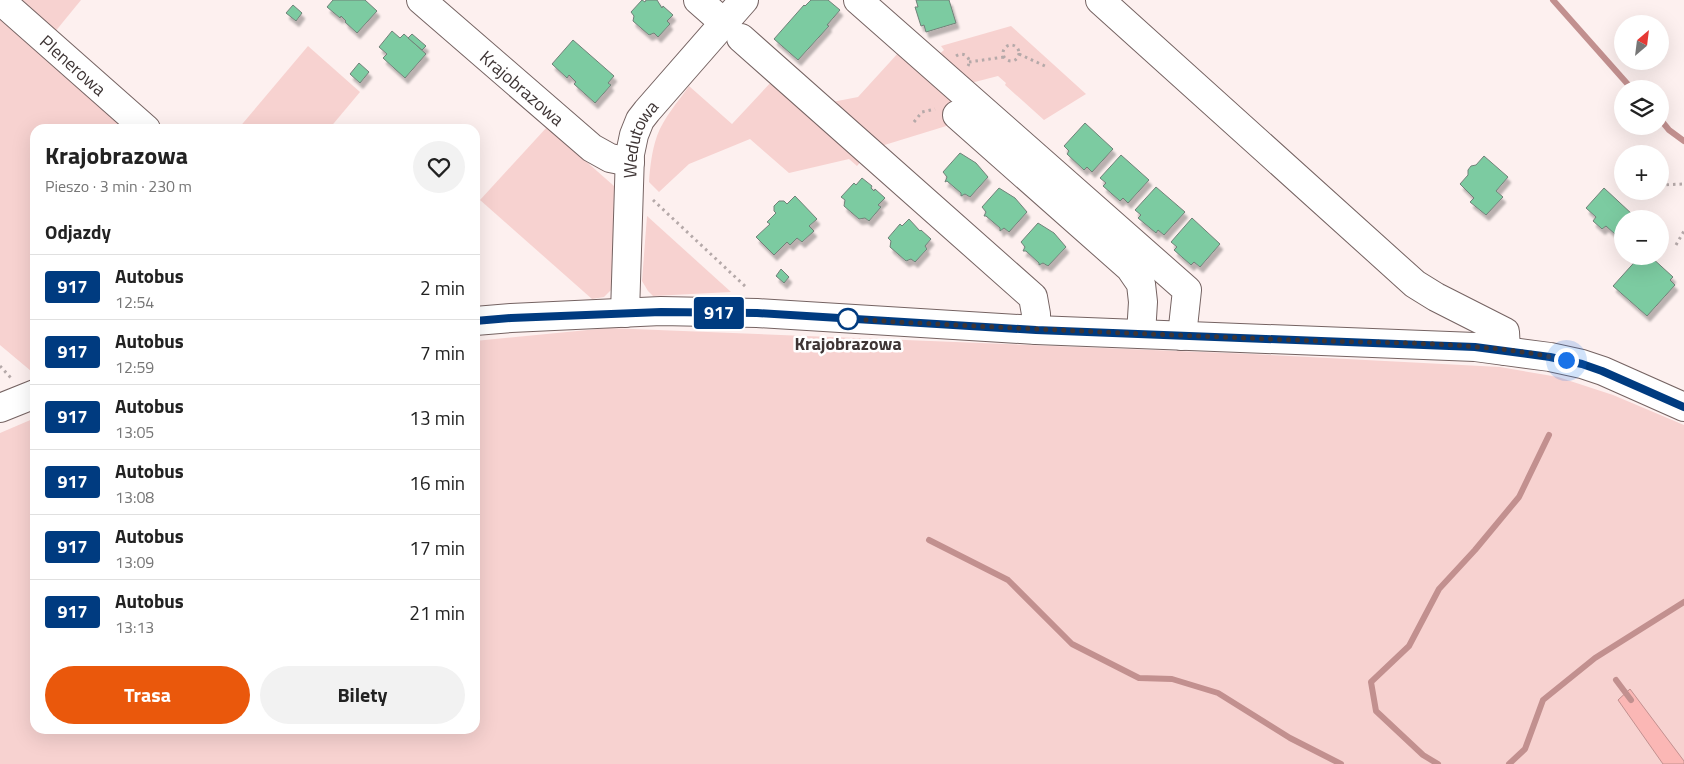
<!DOCTYPE html>
<html lang="pl">
<meta charset="utf-8">
<style>
:root{--surface:#fff;--page:#f2f2f2;--text:#222;--muted:#767676;--line:#e0e0e0;--accent:#ea580c}
body{margin:0;font-family:"Titillium Web",sans-serif;background:var(--page);color:var(--text);height:100vh;display:flex;flex-direction:column;font-size:19px;white-space:nowrap}
*{box-sizing:border-box;margin:0}
p{font-size:16px;color:var(--muted)}
.icon{flex:none;width:28px;height:28px;fill:none;stroke:currentColor;stroke-width:2;stroke-linecap:round;stroke-linejoin:round}
.map{position:relative;flex:1;overflow:hidden}
.details{position:absolute;left:30px;top:124px;width:450px;height:610px;display:flex;flex-direction:column;background:var(--surface);border-radius:15px;box-shadow:0 5px 20px #0002}
.details>*{flex:none}
.badge{padding:0 10px;border-radius:4px;font-size:18px;line-height:32px}
.needle{width:32px;rotate:28deg}
.controls{position:absolute;left:1614px;top:15px;display:grid;gap:10px}
.controls a{display:grid;place-items:center;width:55px;height:55px;border-radius:50%;background:var(--surface);box-shadow:0 5px 20px #0002;font-size:25px}
.you{position:absolute;width:25px;height:25px;margin:-12px;border:4px solid #fff;border-radius:50%;background:#1a73e8;box-shadow:0 0 0 8px #1a73e833}
.map>.badge{position:absolute;translate:-50% -50%;box-shadow:0 0 0 2px #fff}
h2{padding:0 15px;font-size:19px;line-height:45px}
.round{display:grid;place-items:center;flex:none;width:52px;height:52px;border-radius:26px;background:var(--page)}
.head{display:flex;align-items:center;justify-content:space-between;height:85px;padding:0 15px}
h1{font-size:24px;font-weight:700;line-height:38px}
.primary-button{display:flex;gap:10px;margin-top:auto;padding:10px 15px}
.primary-button a{flex:1;height:58px;border-radius:30px;background:var(--accent);color:#fff;font-size:20px;font-weight:700;line-height:58px;text-align:center}
.primary-button a+a{background:var(--page);color:var(--text)}
ul{padding:0;list-style:none}
li{display:flex;align-items:center;gap:15px;height:65px;padding:0 15px;border-top:1px solid var(--line)}
li div{flex:1}
li b{display:block;font-size:19px}
li em{font-style:normal}
li .badge{min-width:55px;font-weight:700;text-align:center}
.map>svg:first-child{display:block}
.green{fill:#f7d2d0}
.water{fill:#fbb7b5;stroke:#c2908f}
.lines{fill:none;stroke-linecap:round;stroke-linejoin:round}
.stream{stroke:#c2908f;stroke-width:6}
.building{fill:#7bcba1;stroke:#718178;filter:url(#shadow)}
.minor-casing{stroke:#756362;stroke-width:30}
.path{stroke:#b5a9a9;stroke-width:3;stroke-dasharray:2.5 4;stroke-linecap:butt}
.minor{stroke:#fff;stroke-width:28}
.line-casing{stroke:#fff;stroke-width:11}
.line{stroke:#003b80;stroke-width:8}
.walk{stroke:#3e3535;stroke-width:5;stroke-dasharray:0 9}
.stop-dot{fill:#fff;stroke:#003b80;stroke-width:2.5}
.labels{text-anchor:middle;dominant-baseline:central;stroke-width:5;stroke-linejoin:round;paint-order:stroke}
.street-label{font-size:18px;fill:#3e3535;stroke:#fff}
.stop-label{font-size:18px;font-weight:bold;fill:#3e3535;stroke:#fff}
</style>
<div class="map">
<svg width="1684" height="764" viewBox="0 0 1684 764">
<defs>
<filter id="shadow"><feDropShadow dx="3" dy="5.5" stdDeviation="1" flood-color="#0004"/></filter>
</defs>
<rect width="100%" height="100%" fill="#fdf0ef"/>
<!-- green -->
<g class="green">
<path d="M 15,0 L 81,0 L 54,33 Z"/>
<path d="M 0,18 L 130,129 L 35,129 L 35,369 L 31,371 L 0,345 Z"/>
<path d="M 1011,26 L 1086,94 L 1044,120 L 1005,85 L 1006,83 L 998,76 L 967,84 L 936,57 L 944,50 L 941,46 Z"/>
<path d="M 308,46 L 360,92 L 329,129 L 238,129 Z"/>
<path d="M 900,51 L 958,103 L 956,123 L 878,147 L 827,103 L 858,97 Z"/>
<path d="M 773,80 L 863,159 L 857,166 L 849,159 L 789,173 L 750,139 L 689,164 L 659,192 L 649,182 C 650,167 652,150 657,136 C 664,117 678,102 689,86 L 732,124 Z"/>
<path d="M 547,127 L 614,186 L 613,288 L 604,297 L 592,299 L 480,200 Z"/>
<path d="M 647,216 L 731,292 L 653,296 L 648,291 L 642,281 Z"/>
<path d="M 608,328 L 1252,354 L 1500,367 L 1558,377 L 1613,395 L 1684,425 L 1684,764 L 0,764 L 0,433 L 35,418 L 35,729 L 475,729 L 475,341 Z"/>
</g>
<!-- water -->
<path class="water" d="M 1630,689 L 1684,761 L 1684,764 L 1663,764 L 1618,700 Z"/>
<g class="lines">
<!-- stream -->
<g class="stream">
<path d="M 1553,0 L 1632,89"/>
<path d="M 1660,119 L 1669,130 L 1684,141"/>
<path d="M 929,540 L 1008,580 L 1072,644 L 1139,678 L 1172,679 L 1218,693 L 1290,738 L 1341,764"/>
<path d="M 1616,680 L 1631,700"/>
<path d="M 1438,764 L 1423,755 L 1376,711 L 1371,682 L 1409,646 L 1439,589 L 1475,550 L 1519,497 L 1549,435"/>
<path d="M 1509,764 L 1525,749 L 1543,700 L 1595,658 L 1684,602"/>
</g>
</g>
<!-- building -->
<g class="building">
<path d="M 333,0 L 365,0 L 377,11 L 357,33 L 345,22 L 346,21 L 341,16 L 340,18 L 327,7 Z"/>
<path d="M 642,0 L 645,2 L 646,0 L 657,0 L 662,8 L 663,6 L 673,15 L 667,21 L 670,24 L 658,37 L 654,33 L 649,35 L 633,21 L 634,16 L 631,12 Z"/>
<path d="M 811,0 L 828,0 L 840,10 L 827,25 L 829,26 L 798,60 L 774,39 L 804,5 L 805,6 Z"/>
<path d="M 916,0 L 949,0 L 956,23 L 926,32 L 924,25 L 921,26 L 915,7 L 918,7 Z"/>
<path d="M 293,5 L 302,13 L 296,21 L 286,13 Z"/>
<path d="M 392,31 L 400,38 L 404,34 L 426,54 L 405,78 L 383,58 L 387,54 L 379,47 Z"/>
<path d="M 412,34 L 426,46 L 422,50 L 408,38 Z"/>
<path d="M 573,40 L 614,76 L 608,83 L 611,85 L 595,103 L 574,84 L 576,82 L 569,75 L 567,78 L 552,64 Z"/>
<path d="M 359,63 L 369,72 L 360,83 L 350,74 Z"/>
<path d="M 1085,123 L 1113,149 L 1092,172 L 1087,167 L 1084,170 L 1067,154 L 1069,151 L 1064,146 Z"/>
<path d="M 960,153 L 976,163 L 988,177 L 970,197 L 965,194 L 961,196 L 961,193 L 947,181 L 945,182 L 947,177 L 943,172 Z"/>
<path d="M 1121,155 L 1149,180 L 1128,203 L 1123,198 L 1120,201 L 1103,186 L 1106,183 L 1100,178 Z"/>
<path d="M 1484,156 L 1508,177 L 1496,191 L 1503,197 L 1486,215 L 1470,202 L 1474,198 L 1460,184 L 1468,175 L 1468,170 L 1471,166 L 1476,165 Z"/>
<path d="M 862,178 L 872,186 L 871,188 L 874,191 L 875,189 L 885,198 L 878,205 L 881,207 L 869,221 L 865,218 L 859,219 L 844,206 L 845,200 L 841,197 L 854,183 L 856,185 Z"/>
<path d="M 1156,187 L 1185,212 L 1164,235 L 1158,230 L 1156,233 L 1138,218 L 1141,215 L 1135,210 Z"/>
<path d="M 999,188 L 1015,198 L 1027,212 L 1009,232 L 1004,228 L 1000,231 L 1000,228 L 986,216 L 984,216 L 986,212 L 982,207 Z"/>
<path d="M 1604,188 L 1633,215 L 1630,219 L 1622,219 L 1622,227 L 1616,235 L 1606,226 L 1602,229 L 1593,221 L 1596,217 L 1586,208 Z"/>
<path d="M 795,196 L 817,219 L 809,226 L 814,231 L 802,242 L 797,238 L 790,245 L 787,242 L 774,255 L 756,237 L 770,224 L 767,222 L 776,213 L 774,211 L 774,206 L 779,201 L 784,201 L 787,204 Z"/>
<path d="M 1192,218 L 1220,244 L 1200,267 L 1194,262 L 1191,265 L 1174,250 L 1177,247 L 1171,242 Z"/>
<path d="M 909,219 L 920,231 L 921,230 L 931,239 L 925,246 L 927,249 L 915,262 L 911,259 L 906,261 L 890,247 L 891,241 L 888,238 L 900,224 L 902,226 Z"/>
<path d="M 1038,223 L 1054,233 L 1066,247 L 1048,266 L 1043,263 L 1039,265 L 1039,263 L 1026,251 L 1023,251 L 1025,247 L 1021,242 Z"/>
<path d="M 1640,256 L 1644,256 L 1646,259 L 1650,256 L 1673,277 L 1670,280 L 1675,285 L 1647,316 L 1613,286 Z"/>
<path d="M 781,269 L 789,277 L 784,283 L 776,276 Z"/>
</g>
<g class="lines">
<defs>
<g id="minor">
<path id="s1" d="M 0,0 L 146,129"/>
<path id="s2" d="M 421,0 L 592,148 L 610,158 L 630,162"/>
<path d="M 698,0 L 723,22"/>
<path d="M 858,0 L 1187,290 L 1182,336"/>
<path d="M 1100,0 L 1415,284 L 1436,297 L 1505,332 L 1506,351"/>
<path d="M 741,38 L 1033,297 L 1036,314 L 1036,330"/>
<path d="M 957,115 L 1130,268 L 1141,284 L 1143,302 L 1141,334"/>
<path id="s3" d="M 625,313 L 630,154 L 634,135 L 640,120 L 647,111 L 744,0"/>
<path d="M 475,321 L 511,318 L 661,311 L 757,313 L 1036,330 L 1475,347 L 1550,357 L 1582,364 L 1603,371 L 1684,407"/>
<path d="M 0,408 L 35,394"/>
</g>
</defs>
<!-- minor casing -->
<use href="#minor" class="minor-casing"/>
<!-- path -->
<g class="path">
<circle cx="1011" cy="53" r="8"/>
<path d="M 1019,54 L 1047,67"/>
<path d="M 956,56 C 964,51 972,58 968,66"/>
<path d="M 969,62 L 1004,57"/>
<path d="M 914,122 L 922,112 L 935,109"/>
<path d="M 1660,185 L 1684,184"/>
<path d="M 653,200 L 747,288"/>
<path d="M 1676,245 L 1684,231"/>
<path d="M 0,366 L 11,378"/>
</g>
<!-- minor -->
<use href="#minor" class="minor"/>
</g>
<g class="lines">
<defs>
<path id="line" d="M 475,321 L 511,318 L 661,312 L 757,313 L 1036,330 L 1475,347 L 1550,357 L 1582,364 L 1602,371 L 1684,407"/>
</defs>
<!-- line casing -->
<use href="#line" class="line-casing"/>
<!-- line -->
<use href="#line" class="line"/>
<!-- walk -->
<path class="walk" d="M 848,319 C 997,328 1146,334 1295,340 C 1385,344 1478,340 1566,360"/>
</g>
<!-- markers -->
<circle class="stop-dot" cx="848" cy="319" r="10"/>
<g class="labels">
<!-- street labels -->
<g class="street-label">
<text stroke="none"><textPath href="#s1" startOffset="98">Plenerowa</textPath></text>
<text stroke="none"><textPath href="#s2" startOffset="134">Krajobrazowa</textPath></text>
<text stroke="none"><textPath href="#s3" startOffset="176">Wedutowa</textPath></text>
</g>
<!-- stop labels -->
<g class="stop-label">
<text x="848" y="343">Krajobrazowa</text>
</g>
</g>
</svg>
<div class="controls">
<a><svg class="needle" viewBox="-14 -14 28 28"><path d="M0-13l5 13h-10z" fill="#e53935"/><path d="M0 13l5-13h-10z" fill="#767676"/></svg></a>
<a><svg class="icon" aria-label="layers" viewBox="0 0 24 24"><path d="M12 4l9 5-9 5-9-5zM3 14l9 5 9-5"/></svg></a>
<a>+</a>
<a>−</a>
</div>
<div class="you" style="left:1566px;top:360px"></div>
<b class="badge" style="left:719px;top:313px;background:#003b80;color:#fff">917</b>
<section class="details">
<div class="head"><div><h1>Krajobrazowa</h1><p>Pieszo · 3 min · 230 m</p></div><a class="round"><svg class="icon" aria-label="heart" viewBox="0 0 24 24"><path d="M12 20l-8-8c-3-5 5-10 8-4 3-6 11-1 8 4z"/></svg></a></div>
<h2>Odjazdy</h2>
<ul>
<li><span class="badge" style="background:#003b80;color:#fff">917</span><div><b>Autobus</b><p>12:54</p></div><em>2 min</em></li>
<li><span class="badge" style="background:#003b80;color:#fff">917</span><div><b>Autobus</b><p>12:59</p></div><em>7 min</em></li>
<li><span class="badge" style="background:#003b80;color:#fff">917</span><div><b>Autobus</b><p>13:05</p></div><em>13 min</em></li>
<li><span class="badge" style="background:#003b80;color:#fff">917</span><div><b>Autobus</b><p>13:08</p></div><em>16 min</em></li>
<li><span class="badge" style="background:#003b80;color:#fff">917</span><div><b>Autobus</b><p>13:09</p></div><em>17 min</em></li>
<li><span class="badge" style="background:#003b80;color:#fff">917</span><div><b>Autobus</b><p>13:13</p></div><em>21 min</em></li>
</ul>
<div class="primary-button"><a>Trasa</a><a>Bilety</a></div>
</section>
</div>
